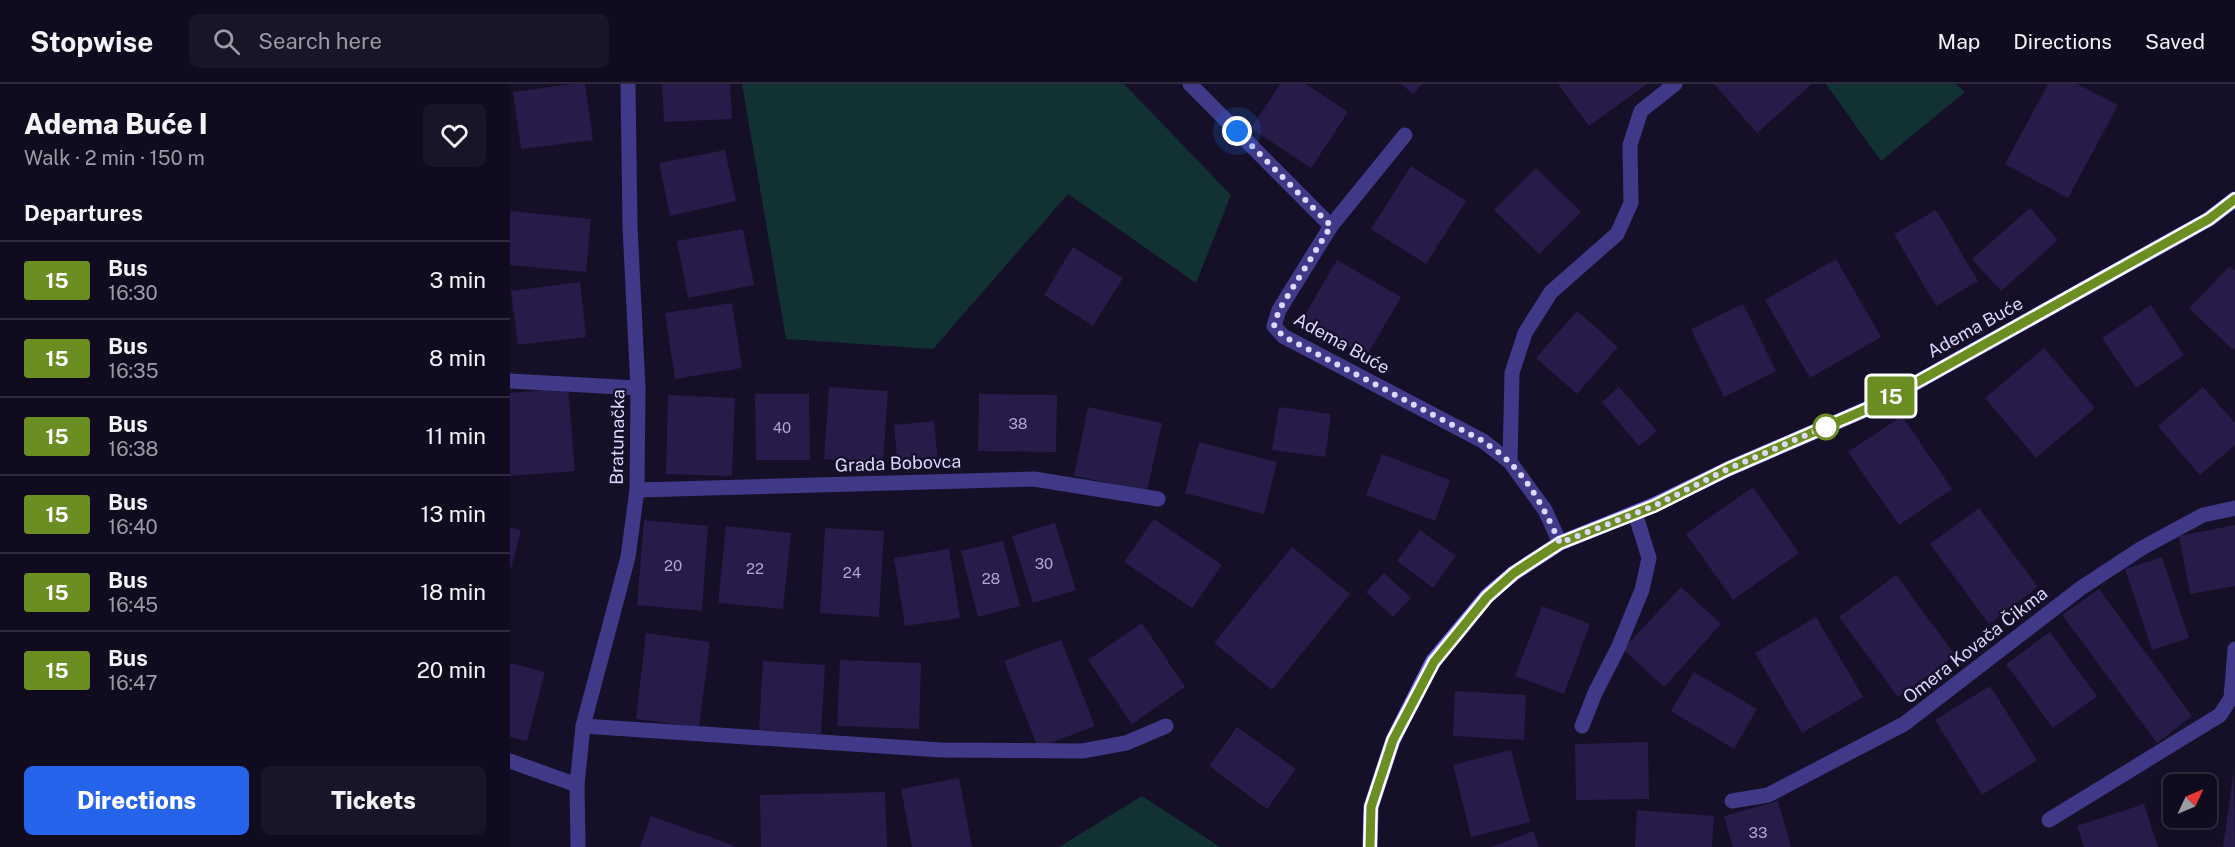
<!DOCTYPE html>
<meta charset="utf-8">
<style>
:root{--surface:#100b1e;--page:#191427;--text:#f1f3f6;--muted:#9c9ba4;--line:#302b3c;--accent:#2563eb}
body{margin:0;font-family:"Public Sans",sans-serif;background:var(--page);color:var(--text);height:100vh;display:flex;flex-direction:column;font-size:22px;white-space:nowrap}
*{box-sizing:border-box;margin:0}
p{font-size:20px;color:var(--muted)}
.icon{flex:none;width:33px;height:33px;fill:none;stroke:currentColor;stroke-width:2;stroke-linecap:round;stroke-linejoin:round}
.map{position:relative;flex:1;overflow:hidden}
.side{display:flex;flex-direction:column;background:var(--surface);width:510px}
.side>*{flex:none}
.badge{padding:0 12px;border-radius:4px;font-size:21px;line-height:39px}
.needle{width:39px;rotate:46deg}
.buttons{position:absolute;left:1653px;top:690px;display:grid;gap:12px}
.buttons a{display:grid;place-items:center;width:54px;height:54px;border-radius:9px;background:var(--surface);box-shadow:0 3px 15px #0003,0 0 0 2px var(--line);font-size:30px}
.you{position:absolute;width:30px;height:30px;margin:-15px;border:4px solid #fff;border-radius:50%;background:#1a73e8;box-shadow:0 0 0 9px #1a73e833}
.map>.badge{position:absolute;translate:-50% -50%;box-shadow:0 0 0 3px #fff}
h2{padding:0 24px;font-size:22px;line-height:54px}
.round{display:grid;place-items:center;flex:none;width:63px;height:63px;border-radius:9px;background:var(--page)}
.headline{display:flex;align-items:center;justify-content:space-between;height:102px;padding:0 24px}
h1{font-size:28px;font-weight:800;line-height:45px}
.action{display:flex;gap:12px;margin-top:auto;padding:12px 24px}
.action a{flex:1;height:69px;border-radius:9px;background:var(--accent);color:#fff;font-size:24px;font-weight:800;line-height:69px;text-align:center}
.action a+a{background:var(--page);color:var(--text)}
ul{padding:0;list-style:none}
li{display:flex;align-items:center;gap:18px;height:78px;padding:0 24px;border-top:2px solid var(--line)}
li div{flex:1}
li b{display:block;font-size:22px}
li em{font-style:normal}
li .badge{min-width:66px;font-weight:700;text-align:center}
header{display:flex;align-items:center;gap:36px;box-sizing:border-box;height:84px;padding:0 30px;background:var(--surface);border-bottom:2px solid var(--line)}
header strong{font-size:28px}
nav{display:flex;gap:33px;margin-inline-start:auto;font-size:21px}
.search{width:420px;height:54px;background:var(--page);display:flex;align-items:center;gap:15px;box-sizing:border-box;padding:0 21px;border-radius:9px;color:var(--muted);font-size:22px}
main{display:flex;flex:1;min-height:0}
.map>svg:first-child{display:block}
.green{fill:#123132}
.building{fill:#271b49}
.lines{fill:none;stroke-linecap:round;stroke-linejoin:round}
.street{stroke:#403988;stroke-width:15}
.secondary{stroke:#786dff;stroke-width:15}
.line-casing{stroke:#fff;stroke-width:14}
.line{stroke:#6b8e23;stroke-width:9}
.walk{stroke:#ddd6ff;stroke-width:6;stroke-dasharray:0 10.8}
.stop-dot{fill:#fff;stroke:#6b8e23;stroke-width:3}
.labels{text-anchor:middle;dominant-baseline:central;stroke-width:4.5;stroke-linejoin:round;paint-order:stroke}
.number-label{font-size:15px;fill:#b0a7d2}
.street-label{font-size:18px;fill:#ddd6ff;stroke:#150f28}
</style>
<header>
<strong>Stopwise</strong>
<div class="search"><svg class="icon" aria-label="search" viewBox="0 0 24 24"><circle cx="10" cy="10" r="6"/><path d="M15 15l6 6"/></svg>Search here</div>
<nav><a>Map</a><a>Directions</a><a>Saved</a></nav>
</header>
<main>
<section class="side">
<div class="headline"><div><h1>Adema Buće I</h1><p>Walk · 2 min · 150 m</p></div><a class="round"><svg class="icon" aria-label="heart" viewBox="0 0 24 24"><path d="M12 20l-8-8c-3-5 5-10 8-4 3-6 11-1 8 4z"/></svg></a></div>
<h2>Departures</h2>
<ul>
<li><span class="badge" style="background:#6b8e23;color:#fff">15</span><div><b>Bus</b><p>16:30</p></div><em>3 min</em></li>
<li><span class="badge" style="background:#6b8e23;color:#fff">15</span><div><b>Bus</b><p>16:35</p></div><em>8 min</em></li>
<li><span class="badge" style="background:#6b8e23;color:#fff">15</span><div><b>Bus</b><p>16:38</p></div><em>11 min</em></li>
<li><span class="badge" style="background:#6b8e23;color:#fff">15</span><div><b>Bus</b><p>16:40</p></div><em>13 min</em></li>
<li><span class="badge" style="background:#6b8e23;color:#fff">15</span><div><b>Bus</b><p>16:45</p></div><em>18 min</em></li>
<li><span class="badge" style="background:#6b8e23;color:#fff">15</span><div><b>Bus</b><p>16:47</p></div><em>20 min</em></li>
</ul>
<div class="action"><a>Directions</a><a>Tickets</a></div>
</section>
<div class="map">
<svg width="1725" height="763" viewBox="0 0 1725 763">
<rect width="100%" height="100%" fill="#150f28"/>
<!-- green -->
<g class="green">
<path d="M 232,0 L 614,0 L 721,111 L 686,199 L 558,110 L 423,265 L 276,255 Z"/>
<path d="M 1316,0 L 1446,0 L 1455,8 L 1371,77 Z"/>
<path d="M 632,712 L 710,763 L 549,763 Z"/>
</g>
<!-- building -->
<g class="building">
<path d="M 62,0 L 75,0 L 83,56 L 11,65 L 3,8 Z"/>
<path d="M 152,0 L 220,0 L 222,35 L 154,38 Z"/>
<path d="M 770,0 L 796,0 L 838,28 L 801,84 L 741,44 Z"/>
<path d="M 891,0 L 912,0 L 903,10 Z"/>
<path d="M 1048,0 L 1137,0 L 1079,42 Z"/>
<path d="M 1204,0 L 1302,0 L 1247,49 Z"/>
<path d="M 1538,0 L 1567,0 L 1608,21 L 1558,114 L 1495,80 Z"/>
<path d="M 215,66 L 226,117 L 160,132 L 149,79 Z"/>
<path d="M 901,82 L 956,117 L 916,180 L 861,145 Z"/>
<path d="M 1026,84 L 1071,128 L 1029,170 L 984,126 Z"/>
<path d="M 1520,124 L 1548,156 L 1491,207 L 1462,175 Z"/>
<path d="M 1426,126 L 1468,197 L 1426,222 L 1384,150 Z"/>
<path d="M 0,127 L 81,135 L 76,188 L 0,181 Z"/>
<path d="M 233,145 L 244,201 L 178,214 L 167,157 Z"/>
<path d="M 563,163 L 613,194 L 583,242 L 534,211 Z"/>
<path d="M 1326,175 L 1371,253 L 1300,294 L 1255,216 Z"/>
<path d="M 827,176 L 891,213 L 856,273 L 792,236 Z"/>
<path d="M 1720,182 L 1725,187 L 1725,264 L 1723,266 L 1679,224 Z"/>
<path d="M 70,198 L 76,253 L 8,261 L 1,207 Z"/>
<path d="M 222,219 L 232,284 L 165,295 L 155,229 Z"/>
<path d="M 1233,220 L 1266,287 L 1214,313 L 1181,245 Z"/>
<path d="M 1641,221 L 1674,271 L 1626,304 L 1592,254 Z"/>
<path d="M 1067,227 L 1108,263 L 1067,310 L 1026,274 Z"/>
<path d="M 1534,264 L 1585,324 L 1526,374 L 1475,314 Z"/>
<path d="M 319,303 L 378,307 L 373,378 L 314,375 Z"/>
<path d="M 1109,303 L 1147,347 L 1129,362 L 1092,318 Z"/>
<path d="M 1693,303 L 1725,339 L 1725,361 L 1690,391 L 1648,342 Z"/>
<path d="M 58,304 L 65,387 L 0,392 L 0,309 Z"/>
<path d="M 245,310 L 299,310 L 300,376 L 246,376 Z"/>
<path d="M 469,310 L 547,311 L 546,368 L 468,367 Z"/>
<path d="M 158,311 L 225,314 L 222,392 L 156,390 Z"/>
<path d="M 578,323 L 652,339 L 637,407 L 564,392 Z"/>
<path d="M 769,323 L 821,330 L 815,373 L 762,366 Z"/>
<path d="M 1392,332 L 1442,405 L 1389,441 L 1338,368 Z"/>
<path d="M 424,337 L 428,378 L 388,383 L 384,341 Z"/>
<path d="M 689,358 L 767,378 L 754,430 L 675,409 Z"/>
<path d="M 872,370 L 940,396 L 925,437 L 856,411 Z"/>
<path d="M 1243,403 L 1289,469 L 1223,516 L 1176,450 Z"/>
<path d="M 1469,424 L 1528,503 L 1479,540 L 1420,460 Z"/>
<path d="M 644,435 L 712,481 L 682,524 L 614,478 Z"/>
<path d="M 134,436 L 198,442 L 192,527 L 127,521 Z"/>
<path d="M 545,439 L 566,506 L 523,519 L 502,452 Z"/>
<path d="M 1725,441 L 1725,502 L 1680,510 L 1669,452 Z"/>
<path d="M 216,442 L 281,449 L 273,525 L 208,519 Z"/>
<path d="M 0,443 L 11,447 L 1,484 L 0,484 Z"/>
<path d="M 315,444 L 374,447 L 369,533 L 310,529 Z"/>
<path d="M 910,446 L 946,472 L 923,504 L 887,477 Z"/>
<path d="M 493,457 L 510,522 L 468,533 L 451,467 Z"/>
<path d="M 782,463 L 840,510 L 762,606 L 704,559 Z"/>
<path d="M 439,465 L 450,534 L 395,542 L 384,474 Z"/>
<path d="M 1652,473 L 1679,554 L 1642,566 L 1615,485 Z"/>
<path d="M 874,489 L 901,514 L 883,533 L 856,508 Z"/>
<path d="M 1386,491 L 1445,571 L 1388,613 L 1329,533 Z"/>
<path d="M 1171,503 L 1211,540 L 1154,603 L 1113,565 Z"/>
<path d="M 1589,505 L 1682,632 L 1647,659 L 1552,531 Z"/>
<path d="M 1032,522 L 1080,540 L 1054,610 L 1005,592 Z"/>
<path d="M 1306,533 L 1353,613 L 1292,649 L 1245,569 Z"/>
<path d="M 632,539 L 675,603 L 622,640 L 578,576 Z"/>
<path d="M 1540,548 L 1587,612 L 1543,644 L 1496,580 Z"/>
<path d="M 136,549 L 200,558 L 189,643 L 126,635 Z"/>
<path d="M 551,556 L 585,642 L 528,664 L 494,577 Z"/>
<path d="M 330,576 L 411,579 L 409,645 L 327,642 Z"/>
<path d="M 253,577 L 315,581 L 311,650 L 249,646 Z"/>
<path d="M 0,579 L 35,588 L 17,657 L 0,653 Z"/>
<path d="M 1184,588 L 1247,625 L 1224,665 L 1161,627 Z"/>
<path d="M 1480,602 L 1527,676 L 1472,711 L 1425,636 Z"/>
<path d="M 945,607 L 1016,611 L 1014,656 L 943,652 Z"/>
<path d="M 727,643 L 786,685 L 757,725 L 699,682 Z"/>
<path d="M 1138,658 L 1139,715 L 1066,716 L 1065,660 Z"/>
<path d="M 1001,666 L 1020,738 L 961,753 L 943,681 Z"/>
<path d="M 1724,686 L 1725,763 L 1713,763 Z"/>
<path d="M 449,694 L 462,763 L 402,763 L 391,705 Z"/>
<path d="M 375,708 L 377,763 L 251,763 L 250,711 Z"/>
<path d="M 1268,717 L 1281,763 L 1223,763 L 1214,732 Z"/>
<path d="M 1634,720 L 1648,763 L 1574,763 L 1567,742 Z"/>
<path d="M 1127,726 L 1204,732 L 1202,763 L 1125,763 Z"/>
<path d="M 141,732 L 228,763 L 130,763 Z"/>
<path d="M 1023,747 L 1029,763 L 981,763 Z"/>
</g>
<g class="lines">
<!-- street -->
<g class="street">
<path d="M 680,0 L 821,142"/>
<path d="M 895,51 L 821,142 L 769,226 L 764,242 L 773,252 L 973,357 L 1000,378 L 1035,426 L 1050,459"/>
<path d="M 0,297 L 128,304"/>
<path d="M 1000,378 L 1002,289 L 1015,249 L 1041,208 L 1107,150 L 1121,119 L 1120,61 L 1131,27 L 1165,0"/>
<path d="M 127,406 L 524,395 L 648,415"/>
<path d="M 73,642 L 431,666 L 572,667 L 616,659 L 656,642"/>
<path d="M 1072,642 L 1085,609 L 1108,564 L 1132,506 L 1139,474 L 1125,429"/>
<path d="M 0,677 L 67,701"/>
<path d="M 1222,717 L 1258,711 L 1394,640 L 1571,504 L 1632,464 L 1693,431 L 1725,424"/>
<path d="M 1539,736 L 1710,631 L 1721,614 L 1725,565"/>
<path d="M 68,763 L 67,701 L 73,642 L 118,473 L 127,406 L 128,304 L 120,143 L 118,0"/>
</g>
<!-- secondary -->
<path class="secondary" d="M 860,763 L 861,723 L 883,656 L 923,577 L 977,512 L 1004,489 L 1050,459 L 1144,421 L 1218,385 L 1366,321 L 1699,135 L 1725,115"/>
</g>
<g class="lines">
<defs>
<path id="line" d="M 860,763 L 861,723 L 883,656 L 924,578 L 977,513 L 1004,489 L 1050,459 L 1144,422 L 1218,385 L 1366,321 L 1699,135 L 1725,115"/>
</defs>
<!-- line casing -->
<use href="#line" class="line-casing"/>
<!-- line -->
<use href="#line" class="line"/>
<!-- walk -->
<path class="walk" d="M 727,47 L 821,142 L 769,226 L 764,242 L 773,252 L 973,357 C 982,364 992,370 999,378 C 1022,400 1037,431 1050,459 L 1144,422 L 1218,385 L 1324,339 L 1316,343"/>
</g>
<!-- markers -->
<circle class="stop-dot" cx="1316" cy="343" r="12"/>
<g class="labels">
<!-- number labels -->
<g class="number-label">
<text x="508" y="339">38</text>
<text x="272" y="343">40</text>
<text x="534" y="479">30</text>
<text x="163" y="481">20</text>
<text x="245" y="484">22</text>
<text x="342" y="488">24</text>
<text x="481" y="494">28</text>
<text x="1248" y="748">33</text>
</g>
<!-- street labels -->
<g class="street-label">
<text transform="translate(1465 243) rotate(-29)">Adema Buće</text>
<text transform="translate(832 259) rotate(29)">Adema Buće</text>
<text transform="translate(107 353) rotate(-89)">Bratunačka</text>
<text transform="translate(388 379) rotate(-2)">Grada Bobovca</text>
<text transform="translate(1465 561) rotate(-38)">Omera Kovača Čikma</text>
</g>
</g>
</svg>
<div class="buttons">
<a><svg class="needle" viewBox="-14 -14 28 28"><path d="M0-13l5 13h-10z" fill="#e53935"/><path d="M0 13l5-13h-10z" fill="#9c9ba4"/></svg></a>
</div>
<div class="you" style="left:727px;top:47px"></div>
<b class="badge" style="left:1381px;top:312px;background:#6b8e23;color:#fff">15</b>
</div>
</main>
